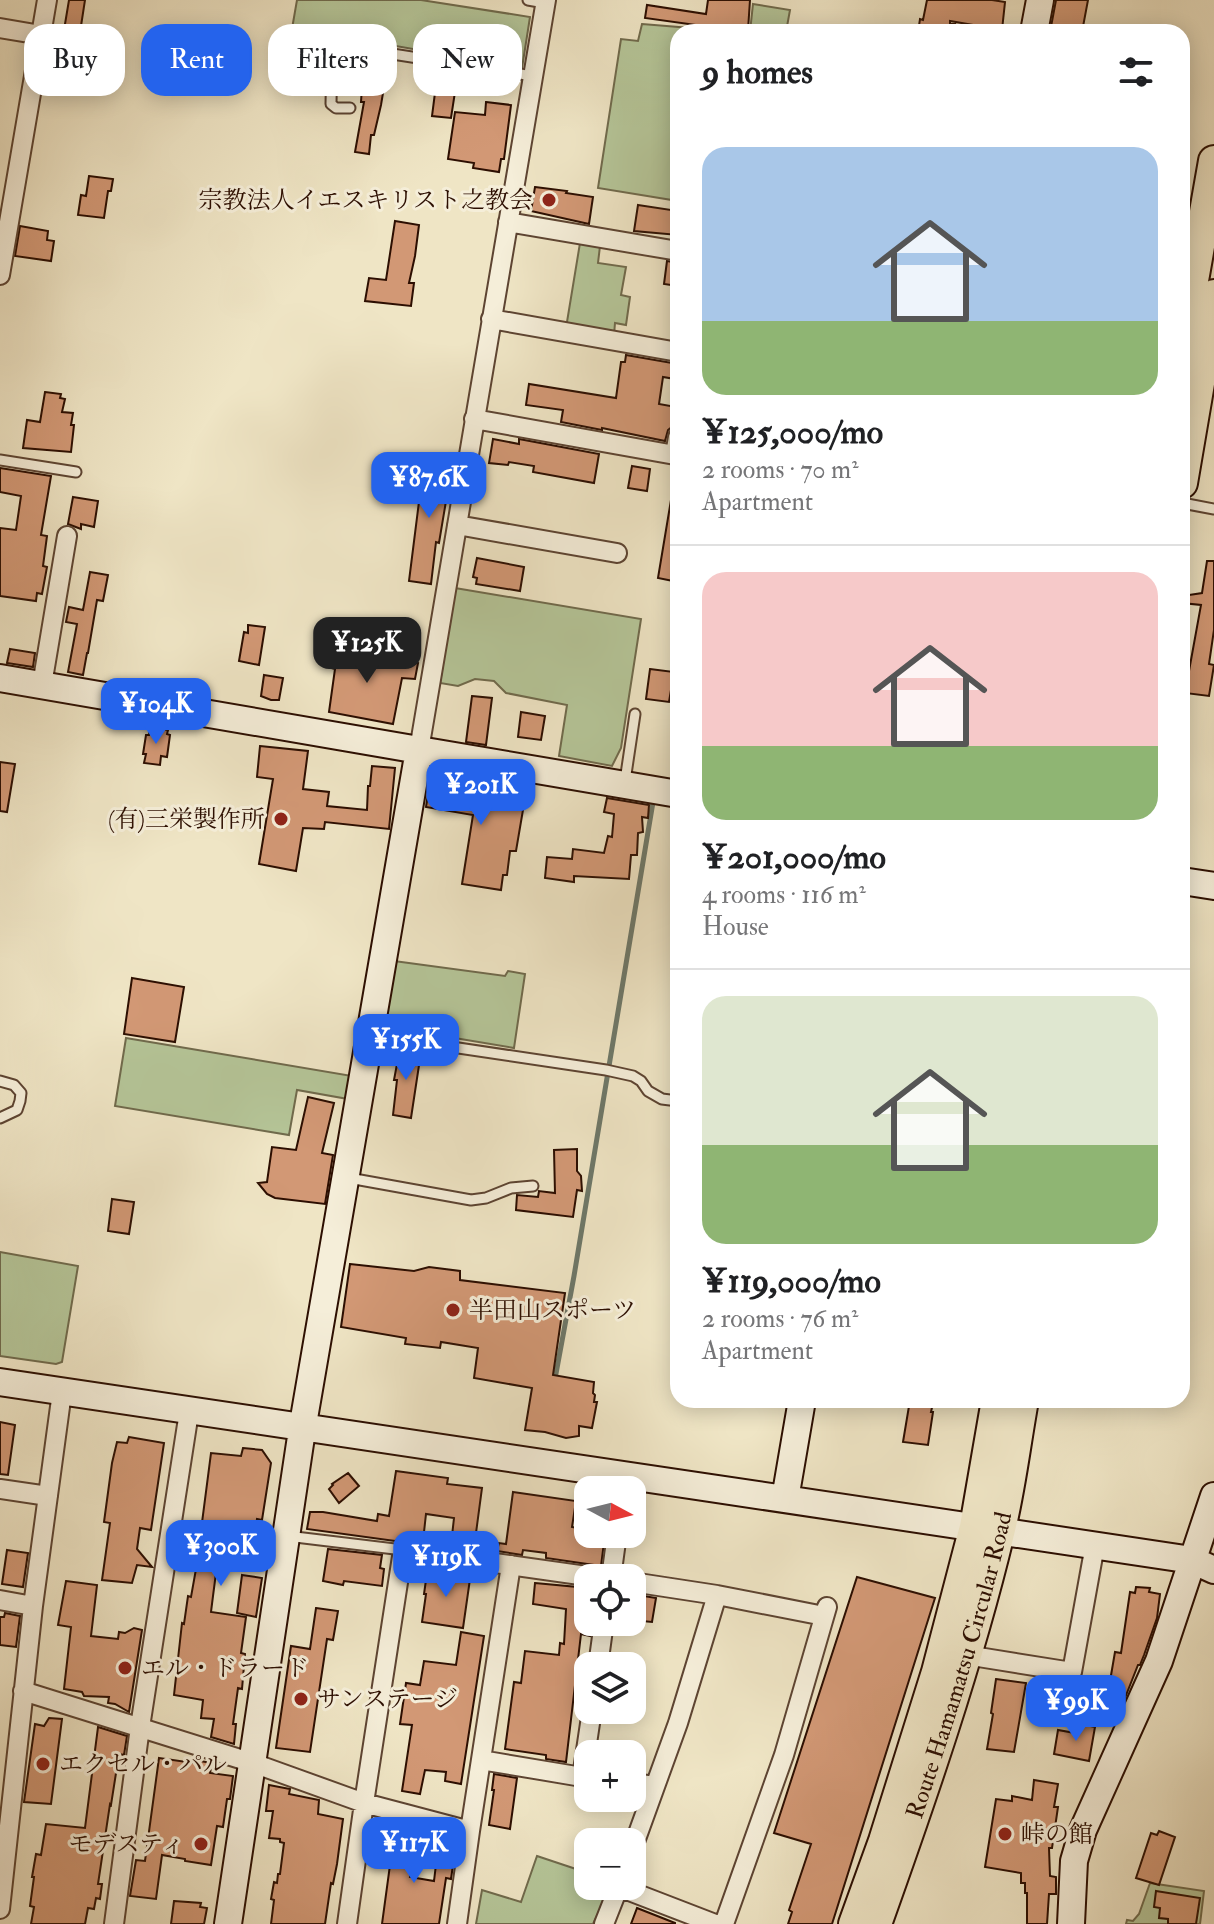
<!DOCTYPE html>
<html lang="en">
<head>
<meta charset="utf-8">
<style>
  :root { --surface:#fff; --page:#f2f2f2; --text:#202124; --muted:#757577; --line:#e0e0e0; --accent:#2563eb }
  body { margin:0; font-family:"IM FELL Double Pica","Noto Serif JP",serif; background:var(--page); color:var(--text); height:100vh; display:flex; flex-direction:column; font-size:30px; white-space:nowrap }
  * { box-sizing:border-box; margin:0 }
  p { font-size:26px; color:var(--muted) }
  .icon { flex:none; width:44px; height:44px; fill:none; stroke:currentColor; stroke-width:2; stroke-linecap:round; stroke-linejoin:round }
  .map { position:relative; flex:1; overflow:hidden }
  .details { position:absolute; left:670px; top:24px; width:520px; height:1384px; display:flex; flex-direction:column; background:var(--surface); border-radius:24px; box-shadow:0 4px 20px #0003 }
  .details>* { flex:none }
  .guide { position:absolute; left:24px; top:24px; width:526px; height:72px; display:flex; gap:16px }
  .needle { width:52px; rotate:97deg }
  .tools { position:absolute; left:574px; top:1476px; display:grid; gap:16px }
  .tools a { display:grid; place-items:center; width:72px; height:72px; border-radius:16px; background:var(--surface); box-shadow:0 4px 20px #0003; font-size:40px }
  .price { position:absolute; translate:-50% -68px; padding:0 18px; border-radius:16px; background:var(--accent); color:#fff; font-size:26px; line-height:52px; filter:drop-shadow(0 2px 4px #0008) }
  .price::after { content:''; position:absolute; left:50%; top:48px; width:24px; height:18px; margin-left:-12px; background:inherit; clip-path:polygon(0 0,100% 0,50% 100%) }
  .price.on { background:#222; color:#fff }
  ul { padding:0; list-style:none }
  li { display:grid; align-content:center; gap:16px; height:424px; padding:0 32px }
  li+li { border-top:2px solid var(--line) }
  li span { display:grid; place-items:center; height:248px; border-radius:24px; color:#555 }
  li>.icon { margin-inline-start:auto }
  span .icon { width:144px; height:144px; fill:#fffc; stroke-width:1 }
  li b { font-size:34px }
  h2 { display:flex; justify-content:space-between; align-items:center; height:96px; padding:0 32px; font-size:34px }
  .pill { padding:0 28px; border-radius:24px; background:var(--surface); box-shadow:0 4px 20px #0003; font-size:28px; line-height:72px }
  .pill.on { background:var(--accent); color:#fff }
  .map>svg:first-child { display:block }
  .green { fill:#b5c598; stroke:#706a4c; stroke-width:2 }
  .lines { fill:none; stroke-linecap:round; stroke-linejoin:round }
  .stream { stroke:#6e7869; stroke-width:5 }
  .building { fill:#d29875; stroke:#2c0e01; stroke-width:2 }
  .lane-casing { stroke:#5d4432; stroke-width:13 }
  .street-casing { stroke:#5d4432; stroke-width:22 }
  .secondary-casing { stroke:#2c0e01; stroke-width:30 }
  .primary-casing { stroke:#2c0e01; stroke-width:34 }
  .lane { stroke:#f5eed9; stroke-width:9 }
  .street { stroke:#f5eed9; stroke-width:18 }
  .secondary { stroke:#f5eed9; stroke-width:26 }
  .primary { stroke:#efe5c5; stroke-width:30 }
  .poi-dot { fill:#8f2418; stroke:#f5eed9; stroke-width:3 }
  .labels { text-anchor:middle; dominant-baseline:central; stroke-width:6; stroke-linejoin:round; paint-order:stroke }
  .poi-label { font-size:24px; fill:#2c0e01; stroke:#f5eed9; text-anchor:start }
  .street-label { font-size:24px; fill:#2c0e01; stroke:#f5eed9 }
</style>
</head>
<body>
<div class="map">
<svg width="1214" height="1924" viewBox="0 0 1214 1924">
  <rect width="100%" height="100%" fill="#efe5c5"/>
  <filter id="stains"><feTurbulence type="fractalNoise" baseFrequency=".0025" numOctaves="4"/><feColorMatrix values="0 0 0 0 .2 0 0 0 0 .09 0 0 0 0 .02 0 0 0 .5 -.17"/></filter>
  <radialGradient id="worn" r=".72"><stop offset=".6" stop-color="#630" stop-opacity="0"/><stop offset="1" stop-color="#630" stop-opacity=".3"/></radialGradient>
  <path class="green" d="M297 0H421L530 17 522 68 356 39 345 41 330 55 289 46Z
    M753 4 790 10 786 32H750Z
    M642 24 740 32H678V201L598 188 621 39 638 41Z
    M580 243 600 246 598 263 626 267 621 295 630 297 626 325 615 323 614 335 566 328Z
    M455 588 641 619 621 748 612 766 559 756 567 705 506 693 494 681 475 679 458 686 440 683Z
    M394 961 505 976 508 971 525 974 514 1048 389 1027 384 1021Z
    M126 1038 352 1076 348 1099 297 1090 289 1135 115 1106Z
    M0 1252 78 1266 62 1362 56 1364 0 1356Z
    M537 1856 588 1873V1886H611L593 1924H476L482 1890 521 1902Z
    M1150 1883 1204 1891 1200 1924H1126L1127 1920 1133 1921 1139 1914Z"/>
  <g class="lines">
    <path class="stream" d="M555 1379 574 1276 653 802"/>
  </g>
  <path class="building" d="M69 0H85L79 39 63 36Z
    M708 0H750L748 30H732L645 18 647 5 706 14Z
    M927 0H992L1005 2 1002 30 950 21V24H955L954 32H918L920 19 923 20Z
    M1056 0H1088L1082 32H1050Z
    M363 72 386 75 381 105 374 135H371L369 154 355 152 364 102H361Z
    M436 85 451 88 450 92H455L451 118 432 116Z
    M486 102 511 105 504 159H501L499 172 473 168 474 163 448 159 455 112 485 115Z
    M89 176 113 179 111 191H108L104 218 78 215 81 195 86 196Z
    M535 187 567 191 566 193 593 197 589 224 531 211Z
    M638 205 678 211V235L634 231Z
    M395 221 419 225 415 256 409 283H414L411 306 365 301 369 278 386 280Z
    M20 226 48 231 47 240 54 241 51 261 15 256Z
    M667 261 678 263V286L664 284Z
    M626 355 678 364 675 379 663 377 659 404 676 407 673 426 668 430 665 441 602 428V430L561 422 563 410 526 405 529 384 616 398 621 362H625Z
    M45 392 61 394 60 398 65 399 62 412 73 413 71 425H74L71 452 23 448 27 420 40 422Z
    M493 439 519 444V439L599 454 594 483 533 472 534 466 509 462 508 465 489 463Z
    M431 458 449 459 444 500 446 501 439 543 436 542 431 584 409 581 424 462H431Z
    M632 466 650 469 647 491 628 488Z
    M0 468 51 476 41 535 47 536 43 566 47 567 42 594 37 593 36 601 0 596V528L16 530 21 496 0 492Z
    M73 497 98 501 94 527 81 524V529L68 524Z
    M671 500 678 501V582L658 578Z
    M477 558 524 567 520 591 476 584 477 578 473 577Z
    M1207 561H1214V630L1209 664 1214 665 1209 696 1185 693 1201 605 1182 603V596L1202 593Z
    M90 572 108 575 103 601 97 600 88 653H87L83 675 68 672 77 624 66 622 69 607 83 610Z
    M248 625 265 627 259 665 239 661 244 632 248 633Z
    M10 649 35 653 33 667 7 663Z
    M326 649 418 663 415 679 402 678 393 724 329 712 335 669 324 666Z
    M650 669 674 672 669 702 646 699Z
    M264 675 283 678 279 700H271L261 696Z
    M472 696 492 698 486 745 466 742Z
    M521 712 545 716 541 740 518 737Z
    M150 727 168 730 167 734 170 735 167 757 161 756 160 765 144 763 146 754H143L146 735H149Z
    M260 746 308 751 303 789 329 792 327 806 367 810 368 786H370L372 766 395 768 389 829 325 822 324 829 303 828 296 871 259 864 273 779 257 777Z
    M0 762 15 764 7 812 0 811Z
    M432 769 438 770 437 777 495 787V790L508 791 506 801 524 804 516 851H510L507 875H503L501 890 462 884 473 815 426 807Z
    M607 798 649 805 648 818 642 817 643 832 638 833 637 855H631L629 879 574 876V882L545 878 547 857 572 859 573 849 604 853 608 836 612 837 614 814 604 812Z
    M132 978 184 987 175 1042 124 1034Z
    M400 1048 421 1052 411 1118 393 1115 397 1080H394Z
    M308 1097 334 1103 322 1153 333 1155 325 1204 275 1198 267 1194 258 1183 267 1182 272 1147 296 1150Z
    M577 1149V1171L581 1176 582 1191 577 1190 573 1217 516 1210 517 1195 538 1197 539 1191 555 1193 554 1150Z
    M112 1199 134 1202 129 1234 108 1231Z
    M350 1264 414 1271 429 1267 460 1271V1280L565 1293 553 1375 594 1382 593 1393 595 1395 594 1402H597L592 1428 579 1426V1436L566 1438 545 1432 525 1430 532 1388 474 1378 478 1348 441 1342 440 1348 405 1344 406 1338 341 1327Z
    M910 1400 933 1403 931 1412H933L928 1445 903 1442Z
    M0 1422 15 1425 8 1475 0 1474Z
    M129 1437 164 1443 151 1530 140 1528 137 1549 152 1567 137 1565 132 1583 102 1580 110 1523 104 1522 112 1463 117 1442 127 1443Z
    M243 1448 262 1450 271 1463 262 1520 257 1519 250 1568 217 1565 213 1596 211 1612 246 1617 241 1653 245 1654 242 1689 238 1688 233 1724H236L234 1744 211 1737 214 1719 201 1718 203 1700 174 1695 182 1623 184 1624 188 1596 191 1597 196 1569 211 1453 241 1456Z
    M396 1471 448 1478 447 1484 482 1488 474 1548 451 1545 454 1518 426 1514 423 1541 404 1538 395 1541 307 1529 310 1512H323L377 1521 378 1514 389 1516Z
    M348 1473 359 1486 339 1503 329 1489 333 1485 332 1484Z
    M513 1492 576 1501 572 1527 588 1530V1534H605L601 1566 546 1558V1553L523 1550 522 1555 497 1551 499 1543 506 1544Z
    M328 1549 382 1555 380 1568 384 1569 382 1586 344 1581 343 1585 323 1581Z
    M7 1550 28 1553 23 1587 2 1584Z
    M456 1570 471 1572 463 1628 422 1622 426 1594H424L427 1573 455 1577Z
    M242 1575 262 1578 256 1617 237 1613Z
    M857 1577 935 1598 832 1924H788L792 1912 789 1910 811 1844 774 1833Z
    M66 1581 97 1585 91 1636 118 1639 119 1632 125 1633 134 1628 142 1630 129 1712 115 1704 108 1703 109 1697 84 1696 82 1692 64 1689 71 1627 58 1625Z
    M535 1583 588 1588V1622H592L590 1636 581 1634 566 1762 546 1759V1755L505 1749 514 1682 521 1683 525 1651 559 1655 560 1643 564 1644 566 1609 533 1604Z
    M1136 1587 1150 1588 1149 1592 1160 1594 1157 1618 1144 1655 1140 1665H1138L1121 1708 1100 1698 1102 1686 1109 1687 1115 1652 1121 1653 1130 1592 1135 1593Z
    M632 1594 656 1598 652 1622 632 1620Z
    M316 1608 338 1611 333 1640 327 1639 310 1752 276 1748 291 1646 310 1649Z
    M5 1613 20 1616 16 1647 0 1645V1617H4Z
    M461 1632 484 1636 461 1784 445 1781 446 1772 425 1770 420 1794 402 1791 412 1725 400 1724 406 1683 420 1685 424 1661 456 1665Z
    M996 1679 1026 1683 1014 1752 987 1749 993 1714 991 1713Z
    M49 1718 62 1719 51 1804 24 1802 35 1724 44 1726Z
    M1077 1723 1095 1727 1089 1761 1054 1754 1058 1730 1075 1733Z
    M98 1727 127 1736 124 1755 119 1754 111 1805 110 1804 98 1884H102L100 1899 96 1898 94 1909 88 1908 85 1924H31L34 1907 30 1906 34 1877H32L36 1854 41 1855 46 1824 85 1828Z
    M159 1758 193 1763 194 1760 212 1763 210 1773 233 1776 230 1799H227L223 1827 217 1826 211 1865 185 1861V1859L162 1855 156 1899 130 1896 136 1860 145 1861Z
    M494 1774 517 1778 510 1829 489 1825 494 1790H492Z
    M1034 1780 1058 1784 1054 1807H1058L1052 1848H1049L1050 1876 1056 1877V1894H1049L1047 1924H1027V1893H1025V1883H1021V1873L985 1867 996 1799 1012 1801V1796L1032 1800Z
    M269 1785 290 1789 289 1794 319 1800 318 1814 343 1819 337 1864 333 1884 331 1883 325 1924H271L274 1900 271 1899 274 1882 277 1883 278 1874H280L284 1843 280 1842V1839L269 1838 273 1811H266Z
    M395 1828 416 1830 410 1877 434 1881 438 1848 455 1851 451 1879 446 1878 439 1924H382Z
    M1159 1831 1175 1837 1159 1885 1136 1878 1151 1833 1157 1835Z
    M1156 1891 1200 1898 1196 1924H1168V1919L1159 1918 1160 1908 1154 1907Z
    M174 1901 201 1903 200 1907 207 1908 204 1924H171Z
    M637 1908 675 1923V1924H631Z"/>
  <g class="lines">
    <defs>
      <path id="lane" d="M528 0 545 3
        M350 108H336L331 104C331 83 332 54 354 48L533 76
        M0 460 76 472
        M1182 503 1214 509
        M625 781 635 714
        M374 1033 445 1046 606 1070 633 1076 641 1081 648 1091 662 1099 678 1101
        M0 1081 14 1085 21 1093 20 1101 17 1110 0 1118
        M349 1178 471 1200 486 1198 511 1188 533 1186
        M287 1536 403 1550"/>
      <path id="street" d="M0 28 41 35
        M508 222 678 251
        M0 275 47 0
        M491 319 678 352
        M474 419 675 455 678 437
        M457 525 617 553
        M42 685 67 536
        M419 750 546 0
        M0 1489 48 1496
        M511 1565 470 1831 364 1803 403 1550 601 1578
        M611 1578 617 1534
        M632 1582 717 1595 824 1616
        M0 1600 33 1606
        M966 1655 1072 1672 1095 1545
        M598 1666 604 1622
        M23 1691 253 1763 364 1803 347 1924
        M481 1760 588 1778
        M582 1777 592 1710
        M632 1783 655 1786
        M632 1850 678 1723 717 1595
        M619 1887 715 1924
        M0 1909 33 1606 62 1392
        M114 1924 140 1727 189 1412
        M457 1924 470 1831
        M604 1924 619 1886
        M724 1924 784 1755 827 1607"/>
      <path id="secondary" d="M1034 32 1040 0
        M0 678 419 750 302 1430 228 1924
        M419 750 678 794
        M1182 881 1214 886
        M0 1382C397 1445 795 1498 1192 1560L1214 1570
        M785 1499 802 1400
        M1071 1924 1074 1861 1083 1830 1159 1661 1214 1496"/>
      <g id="primary">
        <path d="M1182 343 1214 161"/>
        <path d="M1182 483 1214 295"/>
        <path d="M854 1924 884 1841 937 1672 975 1527 997 1400"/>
        <path id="s1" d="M876 1924C922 1795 967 1665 999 1533 1010 1489 1015 1444 1023 1400"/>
      </g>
    </defs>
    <use href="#lane" class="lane-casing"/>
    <use href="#street" class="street-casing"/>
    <use href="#secondary" class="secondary-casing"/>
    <use href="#primary" class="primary-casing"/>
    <use href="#lane" class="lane"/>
    <use href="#street" class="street"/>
    <use href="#secondary" class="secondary"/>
    <use href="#primary" class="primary"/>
  </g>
  <g class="poi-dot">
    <circle cx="549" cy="200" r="8"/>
    <circle cx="281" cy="819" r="8"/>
    <circle cx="453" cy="1310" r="8"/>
    <circle cx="125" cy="1668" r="8"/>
    <circle cx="301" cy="1699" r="8"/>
    <circle cx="43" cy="1764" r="8"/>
    <circle cx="1005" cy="1834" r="8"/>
    <circle cx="201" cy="1844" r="8"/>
  </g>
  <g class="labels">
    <g class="poi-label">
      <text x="533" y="200" text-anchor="end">宗教法人イエスキリスト之教会</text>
      <text x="265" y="819" text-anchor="end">(有)三栄製作所</text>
      <text x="469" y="1310">半田山スポーツ</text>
      <text x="141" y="1668">エル・ドラード</text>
      <text x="317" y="1699">サンステージ</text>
      <text x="59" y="1764">エクセル・パル</text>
      <text x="1021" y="1834">峠の館</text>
      <text x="185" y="1844" text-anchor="end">モデスティ</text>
    </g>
    <g class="street-label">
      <text stroke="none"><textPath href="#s1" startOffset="272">Route Hamamatsu Circular Road</textPath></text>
    </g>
  </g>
  <rect width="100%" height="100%" filter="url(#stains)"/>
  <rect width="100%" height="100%" fill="url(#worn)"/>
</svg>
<div class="tools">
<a><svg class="needle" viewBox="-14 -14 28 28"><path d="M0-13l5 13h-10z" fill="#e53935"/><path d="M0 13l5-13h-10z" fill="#757577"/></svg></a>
<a><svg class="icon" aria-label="locate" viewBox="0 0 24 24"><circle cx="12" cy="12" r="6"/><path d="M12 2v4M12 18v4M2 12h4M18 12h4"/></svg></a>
<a><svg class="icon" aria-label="layers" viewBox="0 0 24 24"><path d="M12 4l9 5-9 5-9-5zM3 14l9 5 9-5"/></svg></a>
<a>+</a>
<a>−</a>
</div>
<b class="price" style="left:429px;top:520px">¥87.6K</b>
<b class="price on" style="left:367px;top:685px">¥125K</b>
<b class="price" style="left:156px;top:746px">¥104K</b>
<b class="price" style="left:481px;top:827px">¥201K</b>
<b class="price" style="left:406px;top:1082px">¥155K</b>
<b class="price" style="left:221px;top:1588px">¥300K</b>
<b class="price" style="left:446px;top:1599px">¥119K</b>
<b class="price" style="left:1076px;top:1743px">¥99K</b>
<b class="price" style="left:414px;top:1885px">¥117K</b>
<div class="guide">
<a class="pill">Buy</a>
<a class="pill on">Rent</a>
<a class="pill">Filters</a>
<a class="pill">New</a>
</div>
<section class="details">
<h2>9 homes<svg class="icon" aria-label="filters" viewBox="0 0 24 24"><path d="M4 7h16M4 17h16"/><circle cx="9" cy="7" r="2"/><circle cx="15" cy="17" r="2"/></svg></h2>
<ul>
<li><span style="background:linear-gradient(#a9c7e8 70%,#8fb573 0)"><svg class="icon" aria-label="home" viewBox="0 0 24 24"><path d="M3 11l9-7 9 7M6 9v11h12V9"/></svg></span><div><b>¥125,000/mo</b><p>2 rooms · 70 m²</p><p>Apartment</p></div></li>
<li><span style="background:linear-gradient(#f6c9c9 70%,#8fb573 0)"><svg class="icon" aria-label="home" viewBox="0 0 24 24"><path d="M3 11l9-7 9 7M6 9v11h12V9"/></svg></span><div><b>¥201,000/mo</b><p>4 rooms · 116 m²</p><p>House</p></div></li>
<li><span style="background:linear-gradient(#dfe7d0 60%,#8fb573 0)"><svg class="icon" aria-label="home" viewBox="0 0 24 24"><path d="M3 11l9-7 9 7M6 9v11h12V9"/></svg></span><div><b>¥119,000/mo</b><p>2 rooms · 76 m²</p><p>Apartment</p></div></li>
</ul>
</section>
</div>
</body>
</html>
